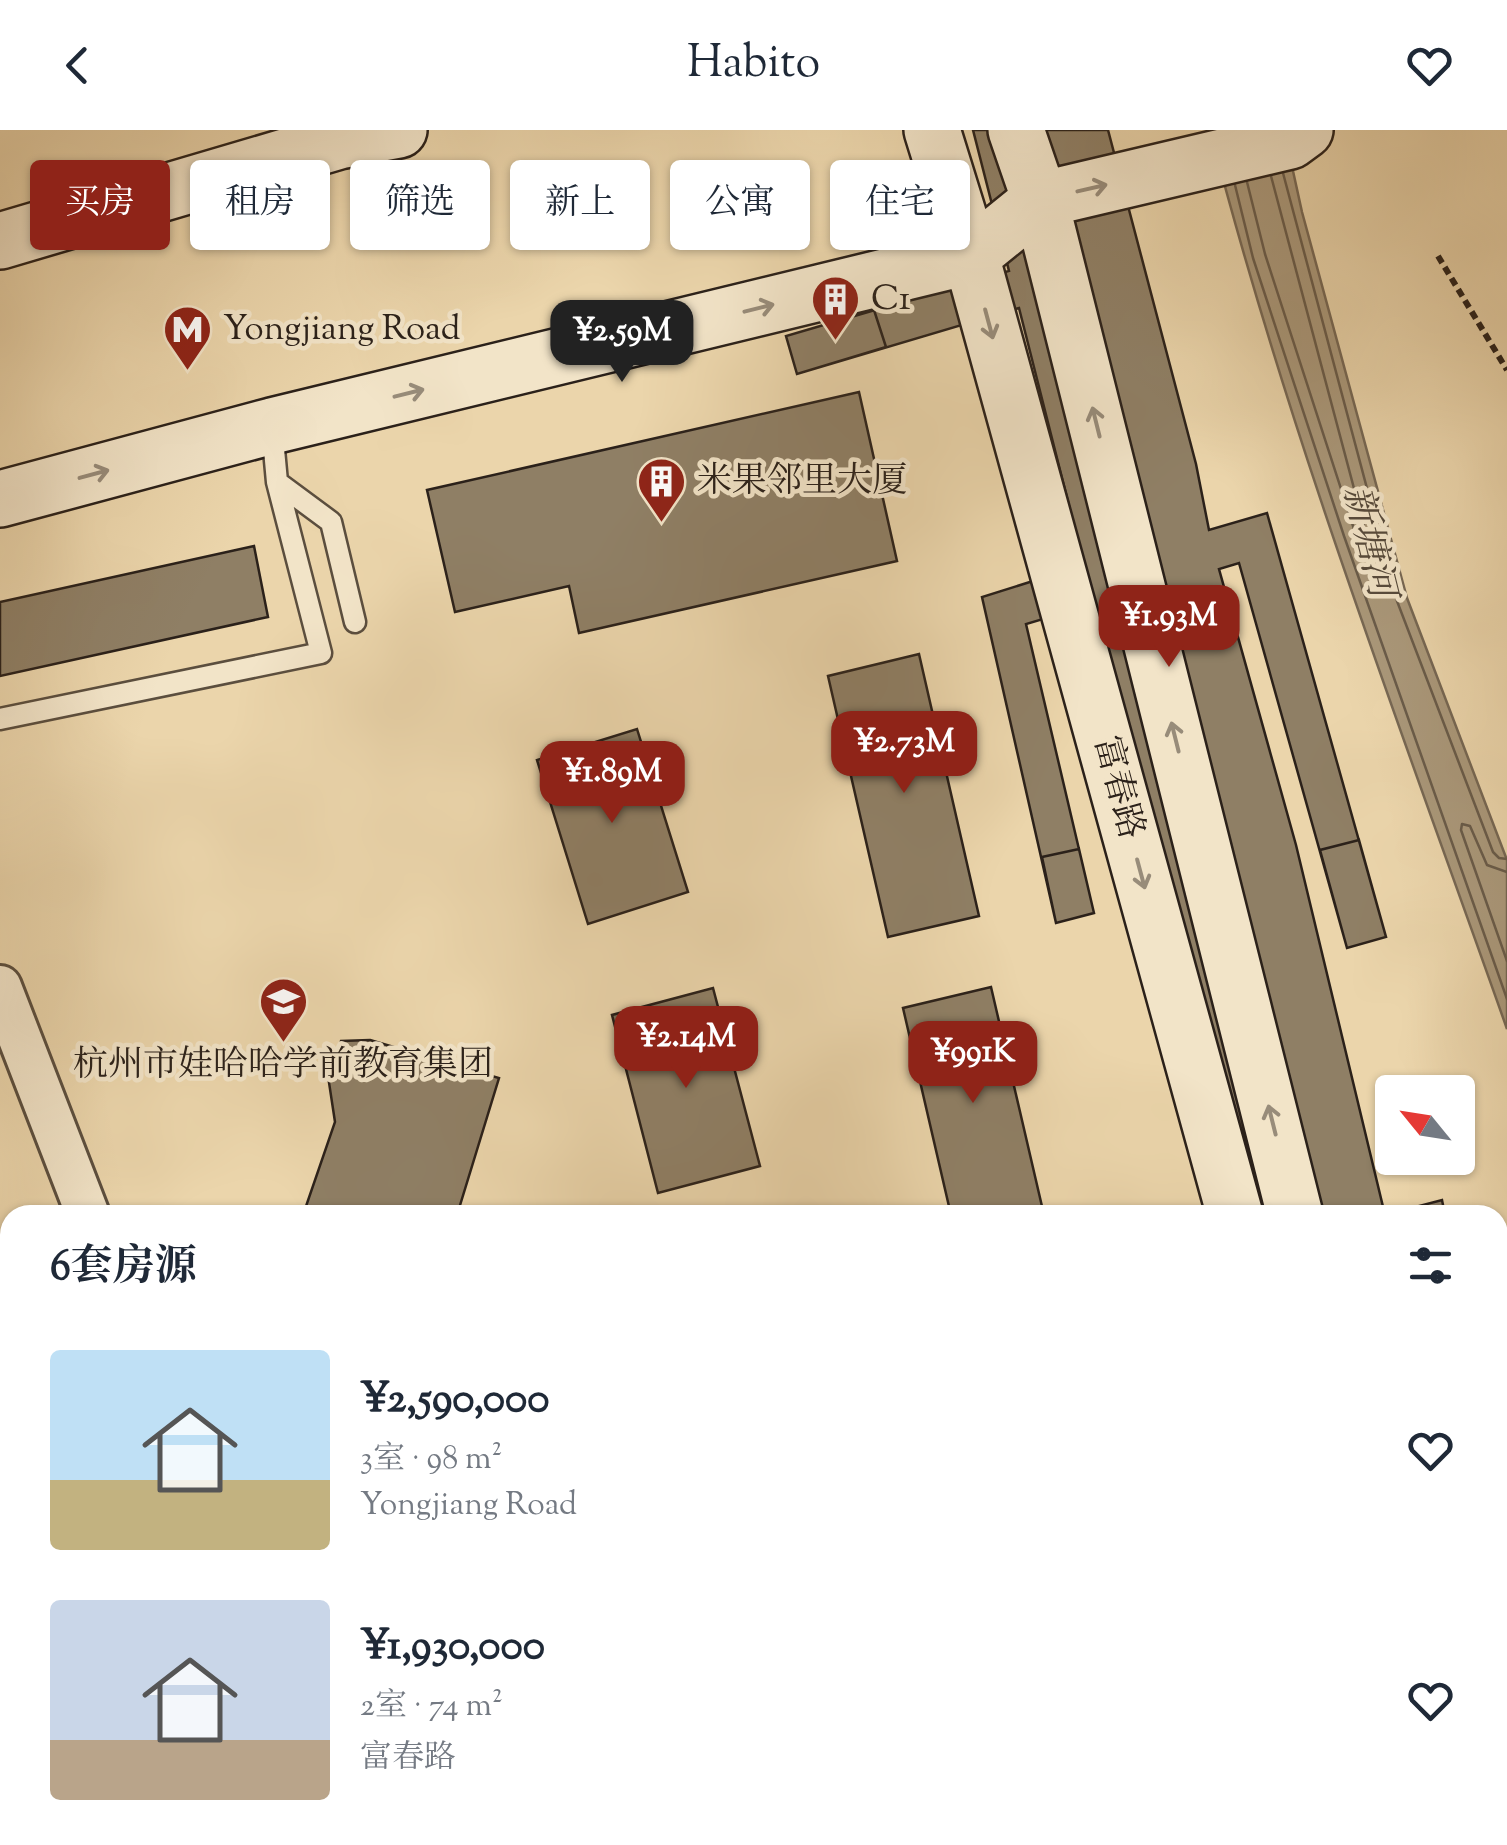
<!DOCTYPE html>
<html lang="zh">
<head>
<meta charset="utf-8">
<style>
  :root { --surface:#fff; --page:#f6f6f7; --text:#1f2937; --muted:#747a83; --accent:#8f2418 }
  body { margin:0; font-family:"Sorts Mill Goudy","Noto Serif SC",serif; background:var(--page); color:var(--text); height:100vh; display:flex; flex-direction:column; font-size:38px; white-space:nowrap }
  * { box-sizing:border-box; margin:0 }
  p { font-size:32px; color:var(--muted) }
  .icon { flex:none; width:55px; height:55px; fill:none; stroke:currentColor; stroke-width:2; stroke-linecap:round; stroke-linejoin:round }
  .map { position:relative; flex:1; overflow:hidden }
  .details { position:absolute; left:0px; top:1075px; width:1508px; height:640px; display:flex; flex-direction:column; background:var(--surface); border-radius:30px 30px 0 0; box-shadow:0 2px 8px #0004 }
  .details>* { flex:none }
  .top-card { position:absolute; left:30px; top:30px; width:1000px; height:90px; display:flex; gap:20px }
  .needle { width:65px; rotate:300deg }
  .tools { position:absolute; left:1375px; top:945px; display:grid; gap:20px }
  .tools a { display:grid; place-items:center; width:100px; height:100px; border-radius:10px; background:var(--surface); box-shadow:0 2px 8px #0004; font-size:50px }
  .price { position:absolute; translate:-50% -85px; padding:0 22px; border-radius:20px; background:var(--accent); color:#fff; font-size:32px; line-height:65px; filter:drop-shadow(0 2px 5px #0008) }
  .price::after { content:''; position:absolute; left:50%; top:60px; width:30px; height:22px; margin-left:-15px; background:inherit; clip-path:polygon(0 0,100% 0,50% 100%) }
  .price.on { background:#222; color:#fff }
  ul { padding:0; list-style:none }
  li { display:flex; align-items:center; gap:30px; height:250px; padding:0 50px }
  li span { display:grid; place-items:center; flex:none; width:280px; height:200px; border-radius:10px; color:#555 }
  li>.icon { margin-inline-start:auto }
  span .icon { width:120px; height:120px; fill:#fffc; stroke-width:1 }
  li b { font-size:42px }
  h2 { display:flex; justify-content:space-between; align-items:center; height:120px; padding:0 50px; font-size:42px }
  .pill { padding:0 35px; border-radius:10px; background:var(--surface); box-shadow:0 2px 8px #0004; font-size:35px; line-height:90px }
  .pill.on { background:var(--accent); color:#fff }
  header { display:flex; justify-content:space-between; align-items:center; height:130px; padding:0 50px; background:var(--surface); font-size:45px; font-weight:600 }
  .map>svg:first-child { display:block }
  .water { fill:#aa987a; stroke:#776854; stroke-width:2.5 }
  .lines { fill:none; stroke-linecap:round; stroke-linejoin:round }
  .shore { stroke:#6a5c4a; stroke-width:2.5 }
  .building { fill:#8f7f65; stroke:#2b211a; stroke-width:2.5 }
  .lane-casing { stroke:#5b4e3e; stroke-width:25 }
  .street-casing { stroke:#5b4e3e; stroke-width:48 }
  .secondary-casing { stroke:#2b211a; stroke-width:60 }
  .path { stroke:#2b211a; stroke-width:6; stroke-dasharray:8 5; stroke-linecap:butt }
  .lane { stroke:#f2e4c8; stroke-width:20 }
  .street { stroke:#f2e4c8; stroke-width:42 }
  .secondary { stroke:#f2e4c8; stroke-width:55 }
  .oneway { stroke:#988c7a }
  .labels { text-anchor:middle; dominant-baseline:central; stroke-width:9; stroke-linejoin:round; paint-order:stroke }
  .poi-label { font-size:35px; fill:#2b211a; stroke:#f2e4c8; text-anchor:start }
  .street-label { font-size:35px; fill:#2b211a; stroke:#f2e4c8 }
  .water-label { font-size:38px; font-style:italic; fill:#574b3c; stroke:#f2e4c8 }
</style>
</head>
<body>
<header><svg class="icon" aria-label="back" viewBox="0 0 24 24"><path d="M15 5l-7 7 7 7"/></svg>Habito<svg class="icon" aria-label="heart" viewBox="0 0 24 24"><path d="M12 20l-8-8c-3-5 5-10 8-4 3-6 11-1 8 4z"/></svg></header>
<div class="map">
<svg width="1507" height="1715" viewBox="0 0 1507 1715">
  <rect width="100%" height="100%" fill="#ebd5ab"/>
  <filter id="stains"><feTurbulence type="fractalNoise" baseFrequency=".002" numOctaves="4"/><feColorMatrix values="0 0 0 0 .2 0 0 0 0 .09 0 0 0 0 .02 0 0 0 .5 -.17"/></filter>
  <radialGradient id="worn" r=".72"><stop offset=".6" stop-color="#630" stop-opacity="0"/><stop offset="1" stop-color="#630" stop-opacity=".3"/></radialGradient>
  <path class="water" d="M1210 0H1284L1302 82 1407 468 1507 730V899C1402 602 1289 306 1210 0Z"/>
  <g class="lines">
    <path class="shore" d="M1283 43 1397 471 1493 722 1499 728 1507 729
      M1247 52 1265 124 1354 399 1361 402 1364 396 1271 46
      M1235 55 1253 128 1344 406 1507 869
      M1507 742 1487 735 1470 696 1462 694 1461 700 1507 831"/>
  </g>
  <path class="building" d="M973 0H1108L1196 334 1209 400 1267 383 1386 807 1347 818 1239 433 1219 439 1296 715 1385 1085 1442 1070 1445 1085H1247L1093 474 1026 494 1094 783 1056 793 982 467 1084 435 1019 178 797 244 786 206 1009 141Z
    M874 180 886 217 797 244 786 206Z
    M859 262 897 431 579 503 569 456 455 482 427 360Z
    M254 416 268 487 0 546V472Z
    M919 524 979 786 888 807 828 546Z
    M637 599 688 762 588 794 537 630Z
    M1359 710 1386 807 1347 818 1320 720Z
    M1079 719 1094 783 1056 793 1042 727Z
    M991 857 1044 1085H951L903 878Z
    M713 858 760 1036 658 1063 612 885Z
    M370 910 499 948 457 1085H303L335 992 328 946 341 911Z
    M0 1537 10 1563V1696L0 1700Z
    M165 1705H308L312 1715H169Z
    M500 1705H610L606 1715H496Z
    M1104 1705H1207L1166 1715H1106Z
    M1257 1705H1295L1297 1715H1259Z
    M1257 1705H1295L1297 1715H1259Z"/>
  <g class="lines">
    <defs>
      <path id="lane" d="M277 352 331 392 355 492
        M0 589 321 523 277 352 272 298"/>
      <path id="street" d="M0 857 88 1085
        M1498 1163 1507 1161
        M0 1382 10 1380"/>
      <path id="secondary" d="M932 0 971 126 1235 1085
        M1016 0 1040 70 1295 1085
        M0 111 339 11 399 0
        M0 369 272 296 971 126 1040 70 1290 11 1305 0
        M1414 1705 1415 1715"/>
    </defs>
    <use href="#lane" class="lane-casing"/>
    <use href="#street" class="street-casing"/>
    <use href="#secondary" class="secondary-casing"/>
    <path class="path" d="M1438 126 1507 240"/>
    <use href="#lane" class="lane"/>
    <use href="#street" class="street"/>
    <use href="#secondary" class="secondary"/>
  </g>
  <defs><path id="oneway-shaft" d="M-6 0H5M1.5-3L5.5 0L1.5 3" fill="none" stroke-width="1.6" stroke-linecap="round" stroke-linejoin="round" transform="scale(2.5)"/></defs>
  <g class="oneway">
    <use href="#oneway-shaft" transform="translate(1092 58) rotate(-13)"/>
    <use href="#oneway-shaft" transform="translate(759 178) rotate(-14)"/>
    <use href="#oneway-shaft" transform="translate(989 194) rotate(75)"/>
    <use href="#oneway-shaft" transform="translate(409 263) rotate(-14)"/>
    <use href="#oneway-shaft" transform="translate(1096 292) rotate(-104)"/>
    <use href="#oneway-shaft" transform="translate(94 344) rotate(-15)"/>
    <use href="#oneway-shaft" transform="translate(1175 607) rotate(-104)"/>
    <use href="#oneway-shaft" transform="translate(1141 744) rotate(75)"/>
    <use href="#oneway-shaft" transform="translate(1272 990) rotate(-104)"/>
  </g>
  <defs>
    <symbol id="building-pin" viewBox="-11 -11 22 30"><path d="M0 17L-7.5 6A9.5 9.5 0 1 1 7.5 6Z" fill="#8f2418" stroke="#f2e4c8"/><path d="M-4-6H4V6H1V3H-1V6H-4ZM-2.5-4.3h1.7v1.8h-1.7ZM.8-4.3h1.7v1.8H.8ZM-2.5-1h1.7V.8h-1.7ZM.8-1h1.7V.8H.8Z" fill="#fff"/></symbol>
    <symbol id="metro-pin" viewBox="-11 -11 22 30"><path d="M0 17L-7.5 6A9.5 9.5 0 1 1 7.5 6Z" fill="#8f2418" stroke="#f2e4c8"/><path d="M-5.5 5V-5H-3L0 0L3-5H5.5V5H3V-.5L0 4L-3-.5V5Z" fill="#fff"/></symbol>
    <symbol id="school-pin" viewBox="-11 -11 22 30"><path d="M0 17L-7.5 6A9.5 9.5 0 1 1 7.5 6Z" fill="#8f2418" stroke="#f2e4c8"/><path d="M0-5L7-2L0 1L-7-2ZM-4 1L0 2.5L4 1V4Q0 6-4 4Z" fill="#fff"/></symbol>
  </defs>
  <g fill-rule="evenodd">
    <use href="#building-pin" x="808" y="142" width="55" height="75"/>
    <use href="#metro-pin" x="160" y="172" width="55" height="75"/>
    <use href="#building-pin" x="634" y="324" width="55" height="75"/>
    <use href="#school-pin" x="256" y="844" width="55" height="75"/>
  </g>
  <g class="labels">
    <g class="poi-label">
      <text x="871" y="170">C1</text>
      <text x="223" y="200">Yongjiang Road</text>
      <text x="697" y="352">米果邻里大厦</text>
      <text x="283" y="936" text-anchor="middle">杭州市娃哈哈学前教育集团</text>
    </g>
    <g class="street-label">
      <text transform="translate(1117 658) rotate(75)">富春路</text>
    </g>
    <g class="water-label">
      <text transform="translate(1367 412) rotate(76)">新塘河</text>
    </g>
  </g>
  <rect width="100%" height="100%" filter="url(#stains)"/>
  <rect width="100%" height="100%" fill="url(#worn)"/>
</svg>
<div class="tools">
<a><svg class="needle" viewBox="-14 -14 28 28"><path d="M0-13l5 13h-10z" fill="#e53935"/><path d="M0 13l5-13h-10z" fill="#747a83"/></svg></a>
</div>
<b class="price on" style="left:622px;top:255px">¥2.59M</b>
<b class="price" style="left:1169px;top:540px">¥1.93M</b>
<b class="price" style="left:904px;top:666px">¥2.73M</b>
<b class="price" style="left:612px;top:696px">¥1.89M</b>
<b class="price" style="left:686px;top:961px">¥2.14M</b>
<b class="price" style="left:973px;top:976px">¥991K</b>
<div class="top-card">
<a class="pill on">买房</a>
<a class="pill">租房</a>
<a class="pill">筛选</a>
<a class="pill">新上</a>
<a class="pill">公寓</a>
<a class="pill">住宅</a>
</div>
<section class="details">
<h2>6套房源<svg class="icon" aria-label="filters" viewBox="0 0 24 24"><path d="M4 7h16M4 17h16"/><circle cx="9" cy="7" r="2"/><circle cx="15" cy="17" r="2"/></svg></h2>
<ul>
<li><span style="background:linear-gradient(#bfe0f5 65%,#c2b280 0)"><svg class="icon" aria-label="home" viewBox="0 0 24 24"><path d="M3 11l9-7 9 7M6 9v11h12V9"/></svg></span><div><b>¥2,590,000</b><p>3室 · 98 m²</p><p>Yongjiang Road</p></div><svg class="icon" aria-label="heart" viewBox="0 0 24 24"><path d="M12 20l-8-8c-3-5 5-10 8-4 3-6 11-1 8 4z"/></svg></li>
<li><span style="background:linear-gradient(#c9d6e8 70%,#b9a48a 0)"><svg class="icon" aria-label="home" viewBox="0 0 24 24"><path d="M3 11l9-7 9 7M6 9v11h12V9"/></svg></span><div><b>¥1,930,000</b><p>2室 · 74 m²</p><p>富春路</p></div><svg class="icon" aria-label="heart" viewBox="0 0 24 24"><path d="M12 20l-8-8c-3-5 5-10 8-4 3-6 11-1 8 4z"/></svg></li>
</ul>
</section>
</div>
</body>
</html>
